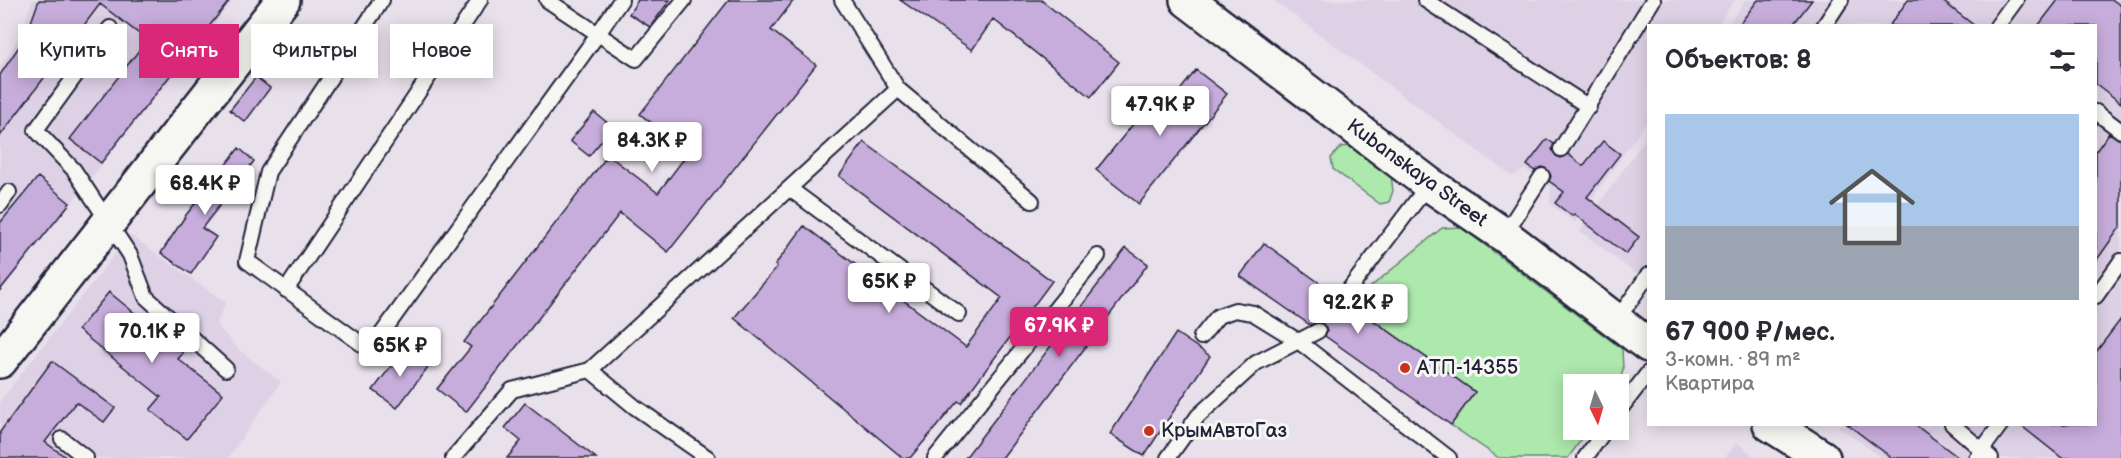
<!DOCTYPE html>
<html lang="ru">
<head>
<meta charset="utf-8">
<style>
  :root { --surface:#fff; --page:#f2f2f3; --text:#2b2b33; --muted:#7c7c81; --line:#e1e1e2; --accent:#db2777 }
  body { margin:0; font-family:"Balsamiq Sans",sans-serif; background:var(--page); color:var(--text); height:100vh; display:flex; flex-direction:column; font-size:22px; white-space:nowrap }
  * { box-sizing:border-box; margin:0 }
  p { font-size:20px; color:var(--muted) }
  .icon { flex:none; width:33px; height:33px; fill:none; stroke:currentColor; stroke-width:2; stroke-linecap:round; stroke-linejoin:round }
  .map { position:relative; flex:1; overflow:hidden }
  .side { position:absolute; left:1647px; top:24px; width:450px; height:402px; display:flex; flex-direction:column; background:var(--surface); border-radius:0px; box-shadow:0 3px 15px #0003 }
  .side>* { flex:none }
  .top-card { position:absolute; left:18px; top:24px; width:570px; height:54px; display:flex; gap:12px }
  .needle { width:39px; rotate:175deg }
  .fabs { position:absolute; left:1563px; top:374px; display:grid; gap:12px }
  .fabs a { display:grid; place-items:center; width:66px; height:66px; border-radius:0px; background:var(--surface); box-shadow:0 3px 15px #0003; font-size:30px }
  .price { position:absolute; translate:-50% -51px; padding:0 14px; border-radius:6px; background:#fff; color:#222; font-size:20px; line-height:39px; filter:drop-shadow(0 2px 3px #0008) }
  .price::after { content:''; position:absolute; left:50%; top:36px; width:18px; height:14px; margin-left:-9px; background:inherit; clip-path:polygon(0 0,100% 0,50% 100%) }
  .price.on { background:var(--accent); color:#fff }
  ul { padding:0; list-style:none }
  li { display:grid; align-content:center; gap:12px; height:318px; padding:0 18px }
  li+li { border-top:2px solid var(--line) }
  li span { display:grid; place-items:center; height:186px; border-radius:0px; color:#555 }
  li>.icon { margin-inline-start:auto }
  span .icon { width:108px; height:108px; fill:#fffc; stroke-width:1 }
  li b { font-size:26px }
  h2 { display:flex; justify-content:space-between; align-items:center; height:72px; padding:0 18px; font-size:26px }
  .chip { padding:0 21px; border-radius:0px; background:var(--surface); box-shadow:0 3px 15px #0003; font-size:21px; line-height:54px }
  .chip.on { background:var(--accent); color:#fff }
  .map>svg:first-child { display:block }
  .built { fill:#ded1e6 }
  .green { fill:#ade8ad; stroke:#688574; stroke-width:1.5 }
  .building { fill:#c7addb; stroke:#22223b; stroke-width:1.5 }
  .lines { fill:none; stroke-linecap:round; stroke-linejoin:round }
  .lane-casing { stroke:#22223b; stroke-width:18 }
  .secondary-casing { stroke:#22223b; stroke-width:38 }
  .lane { stroke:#f6f6f2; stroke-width:14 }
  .secondary { stroke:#f6f6f2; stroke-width:33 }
  .poi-dot { fill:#c8321e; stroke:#f6f6f2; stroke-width:2 }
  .labels { text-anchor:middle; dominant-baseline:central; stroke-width:6; stroke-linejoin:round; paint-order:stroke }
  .street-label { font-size:20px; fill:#22223b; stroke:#f6f6f2 }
  .poi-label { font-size:20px; fill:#22223b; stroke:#f6f6f2; text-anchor:start }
</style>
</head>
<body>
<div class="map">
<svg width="2121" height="458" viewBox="0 0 2121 458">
  <rect width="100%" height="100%" fill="#e8e0eb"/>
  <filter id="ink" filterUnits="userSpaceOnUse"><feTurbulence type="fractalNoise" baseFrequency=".0167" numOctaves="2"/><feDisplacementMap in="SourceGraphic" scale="12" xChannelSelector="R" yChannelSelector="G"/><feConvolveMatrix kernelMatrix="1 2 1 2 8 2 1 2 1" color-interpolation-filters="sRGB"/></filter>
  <g filter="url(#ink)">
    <path class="built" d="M32 0H233L0 292V67L21 34Z
      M1273 0H1735L1717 25 1648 26V120L1575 222 1550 204 1551 187 1525 169 1512 176Z
      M1745 0H2121V458H1882L1837 425 2096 424V26H1727Z
      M1648 135V283L1580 231Z
      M130 235 226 303 216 324 239 350 281 382 228 458H0V401Z
      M1737 442 1756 458H1725Z"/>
    <path class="green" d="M1352 146 1391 175 1393 191 1389 202 1380 204 1333 169 1331 158 1341 147Z
      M1461 227 1622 349 1623 369 1619 387 1618 384H1574V429H1589L1568 458H1499L1451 425 1475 392 1350 304 1442 228Z"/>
    <path class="building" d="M39 0H230L101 163 70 139 147 40 100 4 0 136V75L26 36Z
      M638 0H670L650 27 629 14Z
      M729 0H794L771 30 816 65 668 252 620 213 466 412 437 389 471 347 464 342 608 155 658 193 689 152 640 114Z
      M900 0H1041L1119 62 1091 97 993 19 972 50Z
      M1758 0H1812L1792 26H1738Z
      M1908 0H1941L1975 26H1889Z
      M2058 0H2113L2121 6V103L2096 84V26H2038Z
      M1196 70 1227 94 1139 204 1096 170 1155 97 1167 107Z
      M256 77 270 88 245 122 230 110Z
      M594 112 613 127 589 156 570 141Z
      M2109 133 2121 140V226L2096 261V151Z
      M1547 139 1554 144 1552 149 1556 156 1561 158 1568 154 1583 166 1603 141 1620 154 1587 197 1639 237 1626 254 1574 214 1572 216 1555 203 1564 192 1549 181 1551 176 1547 169 1542 167 1535 171 1527 165Z
      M864 142 1052 281 961 403 958 401 910 458H903L734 318 777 267 775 265 804 226 966 347 1002 298 839 176Z
      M239 148 254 161 202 228 216 237 191 274 161 253 186 215Z
      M38 177 70 203 0 290V223Z
      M1264 243 1335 294 1334 302 1337 306 1345 307 1350 304 1475 392 1451 425 1325 336 1327 331 1323 324 1318 322 1310 325 1240 276Z
      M1126 248 1148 264 1002 458H965Z
      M109 292 183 353 178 359 223 394 187 439 150 410 161 397 78 330Z
      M2121 319V458H2062L2019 424H2096V352Z
      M1176 333 1210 356 1144 456 1110 434Z
      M404 349 428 367 397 408 373 390Z
      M52 361 115 408 104 422 76 402 45 442 67 458H0V432Z
      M525 403 596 458H507L521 441 505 428Z
      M1847 424H1914L1959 458H1892Z"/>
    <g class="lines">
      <defs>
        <path id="lane" d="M382 0 268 172 247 261 370 350 598 34 547 0
          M621 0 598 34 636 59 684 0
          M1425 0 1589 107
          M1824 26 1841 0
          M1997 26 2016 0
          M110 28 36 130 74 170 130 255 146 297 226 369
          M898 89 1032 201
          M2096 112 2121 131
          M1561 149 1653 0
          M790 189 959 314
          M0 205 9 192
          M1504 235 1542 176
          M286 290 480 0
          M2096 296 2121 261
          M1342 299 1429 184
          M1617 320 1648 275
          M1201 337 1218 316 1235 310 1253 313 1298 341 1449 458
          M1618 412 1648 373
          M1952 424 1991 458
          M62 439 86 458
          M453 458 512 390 590 370
          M708 458 635 407 590 370 898 89 842 0
          M935 458 1098 256
          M1168 458 1198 416 1256 363 1318 331
          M1585 458 1606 429
          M1976 458 2001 424"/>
        <path id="secondary" d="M1187 0 1429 184 1504 235 1648 345
          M0 361 283 0
          M1770 424 1823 458"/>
      </defs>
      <use href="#lane" class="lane-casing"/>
      <use href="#secondary" class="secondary-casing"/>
      <use href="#lane" class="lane"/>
      <use href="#secondary" class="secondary"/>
    </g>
  </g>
  <g class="poi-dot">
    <circle cx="1405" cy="368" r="6"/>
    <circle cx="1149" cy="431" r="6"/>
  </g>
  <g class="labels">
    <g class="street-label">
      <text transform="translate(1417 173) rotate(36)">Kubanskaya Street</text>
    </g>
    <g class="poi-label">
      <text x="1417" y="368">АТП-14355</text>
      <text x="1161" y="431">КрымАвтоГаз</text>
    </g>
  </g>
</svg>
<div class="fabs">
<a><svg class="needle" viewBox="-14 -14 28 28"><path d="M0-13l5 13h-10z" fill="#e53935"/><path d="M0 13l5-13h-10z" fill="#7c7c81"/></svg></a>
</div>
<b class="price" style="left:1160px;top:137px">47.9K ₽</b>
<b class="price" style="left:652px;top:173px">84.3K ₽</b>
<b class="price" style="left:205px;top:216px">68.4K ₽</b>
<b class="price" style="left:889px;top:314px">65K ₽</b>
<b class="price" style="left:1358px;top:335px">92.2K ₽</b>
<b class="price on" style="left:1059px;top:358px">67.9K ₽</b>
<b class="price" style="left:152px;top:364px">70.1K ₽</b>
<b class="price" style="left:400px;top:378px">65K ₽</b>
<div class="top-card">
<a class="chip">Купить</a>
<a class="chip on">Снять</a>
<a class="chip">Фильтры</a>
<a class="chip">Новое</a>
</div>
<section class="side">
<h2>Объектов: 8<svg class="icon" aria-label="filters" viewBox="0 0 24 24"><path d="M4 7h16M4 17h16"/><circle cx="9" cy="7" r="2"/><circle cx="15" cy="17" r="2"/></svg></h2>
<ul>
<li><span style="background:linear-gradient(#a9c7e8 60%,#9aa5b1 0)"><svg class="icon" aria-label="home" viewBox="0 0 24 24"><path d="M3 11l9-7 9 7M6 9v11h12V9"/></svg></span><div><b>67 900 ₽/мес.</b><p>3-комн. · 89 m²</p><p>Квартира</p></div></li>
</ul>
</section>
</div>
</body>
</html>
